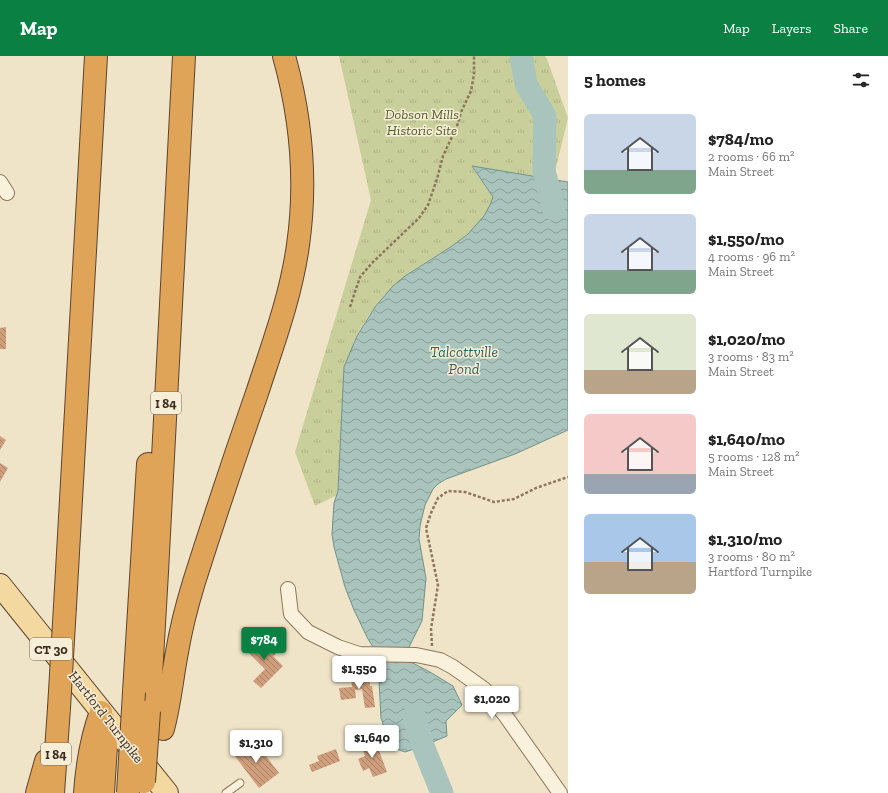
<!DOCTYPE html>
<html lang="en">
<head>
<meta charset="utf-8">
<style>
  :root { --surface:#fff; --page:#f6f6f6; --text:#222; --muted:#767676; --accent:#0b8043 }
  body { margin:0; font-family:"Zilla Slab",serif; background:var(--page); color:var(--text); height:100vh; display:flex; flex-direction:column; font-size:15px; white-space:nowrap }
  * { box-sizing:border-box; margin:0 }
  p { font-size:13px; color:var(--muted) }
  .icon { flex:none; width:22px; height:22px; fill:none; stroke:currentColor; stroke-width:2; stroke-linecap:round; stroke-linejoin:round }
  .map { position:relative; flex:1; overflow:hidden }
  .side { display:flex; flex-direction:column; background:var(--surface); width:320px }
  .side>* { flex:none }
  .price { position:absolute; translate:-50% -34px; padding:0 9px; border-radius:4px; background:#fff; color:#222; font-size:13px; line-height:26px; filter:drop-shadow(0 1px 2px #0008) }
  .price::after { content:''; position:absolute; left:50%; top:24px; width:12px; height:9px; margin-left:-6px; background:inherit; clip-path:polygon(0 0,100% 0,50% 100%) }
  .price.selected { background:var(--accent); color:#fff }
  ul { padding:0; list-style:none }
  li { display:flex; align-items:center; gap:12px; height:100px; padding:0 16px }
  li span { display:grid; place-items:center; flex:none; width:112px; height:80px; border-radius:6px; color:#555 }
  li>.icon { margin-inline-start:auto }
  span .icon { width:48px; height:48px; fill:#fffc; stroke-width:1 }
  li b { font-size:17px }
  h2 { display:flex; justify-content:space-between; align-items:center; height:48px; padding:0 16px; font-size:17px }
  header { display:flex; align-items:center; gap:24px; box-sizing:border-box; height:56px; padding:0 20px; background:var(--accent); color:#fff }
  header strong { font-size:19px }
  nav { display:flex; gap:22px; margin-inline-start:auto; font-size:14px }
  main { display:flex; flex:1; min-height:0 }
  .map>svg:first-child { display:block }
  .grass { fill:url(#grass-tufts) }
  .water { fill:url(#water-waves); stroke:#6f938a }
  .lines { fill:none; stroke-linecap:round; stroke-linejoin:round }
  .river { stroke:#a9c4bc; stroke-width:23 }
  .building { fill:url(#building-back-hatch) }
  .service-casing { stroke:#8d765c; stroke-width:9 }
  .minor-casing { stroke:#8d765c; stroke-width:16 }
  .primary-casing { stroke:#5b4430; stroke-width:24 }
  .motorway-casing { stroke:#5b4430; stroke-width:24 }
  .path { stroke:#8d765c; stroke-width:2.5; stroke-dasharray:3 2; stroke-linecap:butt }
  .service { stroke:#faf1dc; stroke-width:7 }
  .minor { stroke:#faf1dc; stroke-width:14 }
  .primary { stroke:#f3d9a0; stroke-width:22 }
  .motorway { stroke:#e0a458; stroke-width:22 }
  .motorway-bridge-casing { stroke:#5b4430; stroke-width:24; stroke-linecap:butt }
  .motorway-bridge { stroke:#e0a458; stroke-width:22 }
  .labels { text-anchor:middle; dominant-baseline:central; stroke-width:3; stroke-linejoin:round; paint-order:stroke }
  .shield { fill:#f7eed8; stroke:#756857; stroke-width:1 }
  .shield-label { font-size:13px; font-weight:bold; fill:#3d2e20 }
  .park-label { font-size:14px; font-style:italic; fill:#4d5a26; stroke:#f7eed8 }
  .street-label { font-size:14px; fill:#3d2e20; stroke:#f7eed8 }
  .water-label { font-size:15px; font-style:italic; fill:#2f5d5a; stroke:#f7eed8 }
</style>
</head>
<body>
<header>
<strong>Map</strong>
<nav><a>Map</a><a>Layers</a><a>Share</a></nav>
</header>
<main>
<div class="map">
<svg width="568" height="737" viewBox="0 0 568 737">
  <defs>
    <pattern id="grass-tufts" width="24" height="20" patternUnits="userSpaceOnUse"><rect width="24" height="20" fill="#c9cf9b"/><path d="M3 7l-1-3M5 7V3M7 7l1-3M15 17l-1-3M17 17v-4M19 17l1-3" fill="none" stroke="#aeb285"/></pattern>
    <pattern id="water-waves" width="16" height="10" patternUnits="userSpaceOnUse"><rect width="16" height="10" fill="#a9c4bc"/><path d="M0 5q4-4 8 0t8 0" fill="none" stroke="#8ba098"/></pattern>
    <pattern id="building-back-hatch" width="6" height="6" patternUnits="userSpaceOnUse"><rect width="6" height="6" fill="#cf9f7d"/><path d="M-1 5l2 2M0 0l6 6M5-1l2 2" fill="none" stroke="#a98266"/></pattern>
  </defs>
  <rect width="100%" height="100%" fill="#f0e4c8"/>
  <path class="grass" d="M339 0H545L547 3 568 62 553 124 472 111 493 141C492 148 488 153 485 158 465 188 432 199 405 220 383 237 366 261 354 285L338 435 337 439 315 450 295 396 371 144Z"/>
  <path class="water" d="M472 110 568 126V374L515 398 446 423 438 428 433 433 425 449 420 470 419 483 426 522 422 565 409 591 411 606 430 616 453 630 462 649 446 665 447 680 423 690 405 696 391 691 381 662 378 606 373 591 368 583 354 554 345 531 334 491 332 478 334 447 338 435 344 311 357 280 375 251 393 230 405 220 452 190 468 178 484 160 490 149 493 141Z"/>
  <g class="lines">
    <path class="river" d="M521 0 526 28 545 60 544 115 554 153
      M414 660 423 690 442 737"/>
  </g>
  <path class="building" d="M6 271V293H0V272Z
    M0 380 6 384 0 394Z
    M0 407 8 412 0 426Z
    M258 580 276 598 273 600 283 610 261 632 253 625 265 613 245 593Z
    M368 616 370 630H372L375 651 365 652 362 633 355 634 356 642 341 644 339 632 352 631 351 619Z
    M253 683 279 717 259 732 234 699Z
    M375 684 387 716 373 721 369 712 363 715 358 703 365 700 361 689Z
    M336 693 340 705 312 716 309 709 319 705 317 700Z"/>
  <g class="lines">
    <defs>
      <path id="service" d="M226 737 240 727"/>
      <path id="minor" d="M0 126 7 137
        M288 533 291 558 308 576 338 591 359 598 416 599 440 604 453 611 484 633 505 659 560 737"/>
      <path id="primary" d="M0 529 167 737"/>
      <path id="motorway" d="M65 550 96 0
        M134 636 148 408
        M149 655 157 516 184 0
        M103 663 106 690 103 737
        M163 673C170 647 172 622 177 596 181 572 187 549 194 526 214 463 235 400 257 337 273 288 291 240 298 189 307 126 301 61 284 0
        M37 737 46 705
        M53 737 59 652
        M85 737C87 709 91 683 101 656"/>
    </defs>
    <use href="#service" class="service-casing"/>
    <use href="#minor" class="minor-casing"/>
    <use href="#primary" class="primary-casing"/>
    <use href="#motorway" class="motorway-casing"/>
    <path class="path" d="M350 251 360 221 372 207 419 162 428 149 437 123 443 100 457 70 461 56 471 35 474 18V0
      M432 590 431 573 438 529 426 472 431 457 438 442 448 435 465 436 494 446 514 443 536 432 568 421"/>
    <use href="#service" class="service"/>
    <use href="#minor" class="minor"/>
    <use href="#primary" class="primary"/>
    <use href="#motorway" class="motorway"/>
    <defs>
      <path id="motorway-bridge" d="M59 652 65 550
        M144 726 149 655
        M128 737 134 636"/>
    </defs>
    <use href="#motorway-bridge" class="motorway-bridge-casing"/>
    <use href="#motorway-bridge" class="motorway-bridge"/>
  </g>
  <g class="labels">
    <g class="shield">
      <rect x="151" y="336" width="30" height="22" rx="3"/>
      <rect x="30" y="582" width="42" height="22" rx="3"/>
      <rect x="41" y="687" width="30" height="22" rx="3"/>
    </g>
    <g class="shield-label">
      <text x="166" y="347">I 84</text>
      <text x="51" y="593">CT 30</text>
      <text x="56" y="698">I 84</text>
    </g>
    <g class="park-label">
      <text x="422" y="58">Dobson Mills<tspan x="422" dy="16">Historic Site</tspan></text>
    </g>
    <g class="street-label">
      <text transform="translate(106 661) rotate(52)">Hartford Turnpike</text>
    </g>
    <g class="water-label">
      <text x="464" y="296">Talcottville<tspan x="464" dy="17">Pond</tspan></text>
    </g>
  </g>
</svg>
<b class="price selected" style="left:264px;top:605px">$784</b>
<b class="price" style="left:359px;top:634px">$1,550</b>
<b class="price" style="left:492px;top:664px">$1,020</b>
<b class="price" style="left:372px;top:703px">$1,640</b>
<b class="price" style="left:256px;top:708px">$1,310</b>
</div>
<section class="side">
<h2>5 homes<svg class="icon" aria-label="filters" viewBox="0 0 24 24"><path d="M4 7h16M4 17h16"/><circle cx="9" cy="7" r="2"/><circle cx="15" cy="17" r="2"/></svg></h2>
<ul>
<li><span style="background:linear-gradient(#c9d6e8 70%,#7fa58c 0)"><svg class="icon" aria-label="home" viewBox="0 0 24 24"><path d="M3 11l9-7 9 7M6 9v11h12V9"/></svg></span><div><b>$784/mo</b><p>2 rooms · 66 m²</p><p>Main Street</p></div></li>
<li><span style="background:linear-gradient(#c9d6e8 70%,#7fa58c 0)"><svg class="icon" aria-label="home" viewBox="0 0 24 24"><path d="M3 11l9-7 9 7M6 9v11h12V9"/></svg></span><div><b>$1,550/mo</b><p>4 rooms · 96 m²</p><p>Main Street</p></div></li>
<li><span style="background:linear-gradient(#dfe7d0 70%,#b9a48a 0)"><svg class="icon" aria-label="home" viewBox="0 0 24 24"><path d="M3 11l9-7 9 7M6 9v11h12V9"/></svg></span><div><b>$1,020/mo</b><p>3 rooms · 83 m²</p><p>Main Street</p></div></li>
<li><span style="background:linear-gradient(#f6c9c9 75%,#9aa5b1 0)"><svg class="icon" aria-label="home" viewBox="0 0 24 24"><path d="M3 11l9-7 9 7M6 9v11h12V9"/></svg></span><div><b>$1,640/mo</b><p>5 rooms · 128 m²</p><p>Main Street</p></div></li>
<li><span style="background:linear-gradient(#a9c7e8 60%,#b9a48a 0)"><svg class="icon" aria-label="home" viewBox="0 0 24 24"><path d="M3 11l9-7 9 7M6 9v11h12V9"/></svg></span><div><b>$1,310/mo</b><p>3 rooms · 80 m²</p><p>Hartford Turnpike</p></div></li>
</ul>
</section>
</main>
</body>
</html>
